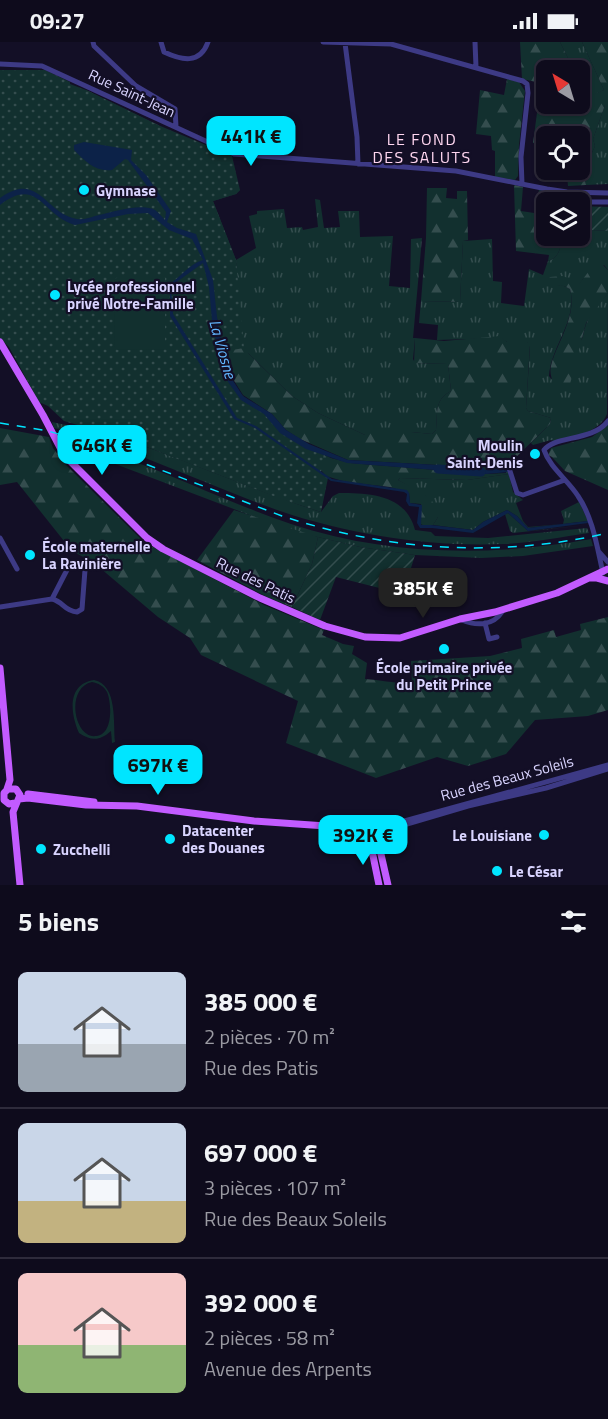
<!DOCTYPE html>
<html lang="fr">
<head>
<meta charset="utf-8">
<style>
  :root { --surface:#0e0b1c; --page:#171425; --text:#f1f3f6; --muted:#9b9ba3; --line:#2e2b3b; --accent:#00e5ff }
  body { margin:0; font-family:"Titillium Web",sans-serif; background:var(--page); color:var(--text); height:100vh; display:flex; flex-direction:column; font-size:22px; white-space:nowrap }
  * { box-sizing:border-box; margin:0 }
  p { font-size:20px; color:var(--muted) }
  .icon { flex:none; width:33px; height:33px; fill:none; stroke:currentColor; stroke-width:2; stroke-linecap:round; stroke-linejoin:round }
  .map { position:relative; height:843px; overflow:hidden }
  .side { display:flex; flex-direction:column; background:var(--surface); flex:1 }
  .side>* { flex:none }
  .needle { width:39px; rotate:322deg }
  .buttons { position:absolute; left:536px; top:18px; display:grid; gap:12px }
  .buttons a { display:grid; place-items:center; width:54px; height:54px; border-radius:9px; background:var(--surface); box-shadow:0 2px 4px #0004,0 0 0 2px var(--line); font-size:30px }
  .price { position:absolute; translate:-50% -51px; padding:0 14px; border-radius:12px; background:var(--accent); color:#111; font-size:20px; line-height:39px; filter:drop-shadow(0 2px 3px #0008) }
  .price::after { content:''; position:absolute; left:50%; top:36px; width:18px; height:14px; margin-left:-9px; background:inherit; clip-path:polygon(0 0,100% 0,50% 100%) }
  .price.active { background:#222; color:#fff }
  ul { padding:0; list-style:none }
  li { display:flex; align-items:center; gap:18px; height:150px; padding:0 18px }
  li+li { border-top:2px solid var(--line) }
  li span { display:grid; place-items:center; flex:none; width:168px; height:120px; border-radius:9px; color:#555 }
  li>.icon { margin-inline-start:auto }
  span .icon { width:72px; height:72px; fill:#fffc; stroke-width:1 }
  li b { font-size:26px }
  h2 { display:flex; justify-content:space-between; align-items:center; height:72px; padding:0 18px; font-size:26px }
  .status { display:flex; justify-content:space-between; align-items:center; height:42px; padding:0 30px; background:var(--surface); direction:ltr }
  .status svg { height:16px; fill:currentColor }
  .map>svg:first-child { display:block }
  .grass { fill:url(#grass-tufts) }
  .forest { fill:url(#forest-firs) }
  .park { fill:url(#park-dots) }
  .garden { fill:url(#garden-furrows) }
  .pitch { fill:#12302f; fill-rule:evenodd }
  .water { fill:#0c2248 }
  .lines { fill:none; stroke-linecap:round; stroke-linejoin:round }
  .river { stroke:#0c2248; stroke-width:9 }
  .minor { stroke:#3d3a85; stroke-width:5 }
  .major { stroke:#c25bff; stroke-width:7 }
  .rail { stroke:#00e5ff; stroke-width:1.5; stroke-dasharray:9 8; stroke-linecap:butt }
  .poi-dot { fill:#00e5ff; stroke:#130f26; stroke-width:2 }
  .labels { text-anchor:middle; dominant-baseline:central; stroke-width:4.5; stroke-linejoin:round; paint-order:stroke }
  .street-label { font-size:15px; fill:#d9d4ff; stroke:#130f26 }
  .poi-label { font-size:15px; font-weight:bold; fill:#d9d4ff; stroke:#130f26; text-anchor:start }
  .neighbourhood-label { font-size:16px; letter-spacing:1.5px; fill:#ffd6f0; stroke:#130f26 }
  .water-label { font-size:16px; font-style:italic; fill:#62b6ff; stroke:#130f26 }
</style>
</head>
<body>
<div class="status"><b>09:27</b><svg viewBox="0 0 49 12"><path d="M0 12V9h3v3zM5 12V6h3v6zM10 12V3h3v9zM15 12V0h3v12zM26 1h20v11H26zM47 4h2v5h-2z"/></svg></div>
<div class="map">
<svg width="608" height="843" viewBox="0 0 608 843">
  <defs>
    <pattern id="grass-tufts" width="24" height="20" patternUnits="userSpaceOnUse" patternTransform="scale(1.5)"><rect width="24" height="20" fill="#12302f"/><path d="M3 7l-1-3M5 7V3M7 7l1-3M15 17l-1-3M17 17v-4M19 17l1-3" fill="none" stroke="#344d4e"/></pattern>
    <pattern id="forest-firs" width="22" height="20" patternUnits="userSpaceOnUse" patternTransform="scale(1.5)"><rect width="22" height="20" fill="#12302f"/><path d="M5 1l3.5 6h-7zM16 11l3.5 6h-7z" fill="#344d4e"/></pattern>
    <pattern id="park-dots" width="8" height="8" patternUnits="userSpaceOnUse" patternTransform="scale(1.5)"><rect width="8" height="8" fill="#12302f"/><path d="M2 2h.1M6 6h.1" fill="none" stroke="#344d4e" stroke-width="1.8" stroke-linecap="round"/></pattern>
    <pattern id="garden-furrows" width="10" height="10" patternUnits="userSpaceOnUse" patternTransform="scale(1.5)"><rect width="10" height="10" fill="#12302f"/><path d="M-1 1l2-2M0 10L10 0M9 11l2-2" fill="none" stroke="#344d4e"/></pattern>
  </defs>
  <rect width="100%" height="100%" fill="#130f26"/>
  <path class="grass" d="M560 0H582L604 48 587 56 579 39V28H574Z
    M605 63H608V142L586 143 583 131 595 104 593 97Z
    M315 157 320 158 324 186 340 185 338 169H359L360 195 393 194 389 244 410 246 411 197 422 196 413 296H415L413 317 415 321 448 322 451 349C434 358 438 370 436 388L432 392 411 390 365 393 318 371 292 354 244 307 241 293 236 218 256 206 249 174 257 172V169L284 167 287 186 302 185 303 188 318 185Z
    M579 178 591 179V188L608 189V228L604 223 583 237 579 243 557 244H564L570 247C578 278 551 304 549 334L553 339 552 342 582 297 586 282 591 272 608 251 607 372C599 391 573 394 556 400L551 398 533 403 531 401 550 382 551 376 528 369 526 366 530 305 527 300H507L501 296 437 298 438 283 419 281 421 259 460 260 463 199 492 197 493 239 502 240 501 261 524 264 529 227 543 233 548 219C560 215 560 206 563 194H579Z
    M52 380 80 386 83 384C164 408 241 444 321 470L333 454 339 451C371 451 406 453 415 488L431 490 435 494 488 496 587 486 589 491C561 495 532 501 504 502 429 505 351 493 280 469 204 442 132 406 54 386Z
    M57 394C138 415 212 455 291 482 387 514 492 515 591 497L593 504 523 514 481 516 415 513 360 505 305 492 268 480 60 401Z
    M509 432 513 450 523 458 516 461 523 479 528 485 563 482 564 478 561 469 579 460 588 479 528 486 517 474 507 468 483 480 473 488 433 483 438 475 426 454 398 438 400 436 467 438Z
    M508 471 528 489 587 483 513 491 510 489 505 472Z"/>
  <path class="forest" d="M520 0H560L574 28H546V62H579V39L587 55 604 48 582 0H608V63H605L593 97 595 104 583 131 586 143 568 144 567 132H553V128H579V94H546V103L533 101 541 41 522 37Z
    M507 37 519 40 525 49 519 103 518 134 515 138 495 135V109L492 108 491 94 476 92 480 48 504 53Z
    M86 48 158 83 240 148 236 152 213 159 236 218 242 301 249 312 292 354 318 371 365 393 370 386 432 392 436 388C438 370 434 358 451 349L448 322 414 321 415 296 444 299 500 294 507 300H527L530 302 526 366 528 369 551 376 550 382 512 419 508 425 509 432 467 438 400 436 398 438C413 446 439 455 438 475L433 483H423L420 482 421 462 410 461 409 451 390 445 346 440 326 434 320 427 272 396 226 337 280 391 331 416 350 421 486 432 506 431 508 426 485 428 456 424 348 418 300 397 286 388 272 372 243 353 228 329 217 275 69 70Z
    M514 143 523 145 521 169 534 171 539 148 549 149 564 160H546V194H563C560 206 560 215 548 219L549 213 516 209Z
    M427 146H447L446 156 457 157V149H467L468 198 463 199 460 260 421 259 426 196Z
    M602 222 608 228V251L586 281 570 342 566 344 552 343C553 334 548 333 552 320 559 297 577 273 570 247L564 244 550 242 548 238 550 235 563 234 579 242 593 224Z
    M608 383V448L565 429 552 415 548 413 551 406 592 395Z
    M0 386 49 395 53 406 65 422 145 501 264 563 324 588 322 593 343 602 354 604 352 612 367 621 365 637C382 638 396 642 412 641L411 619 490 614 522 606 521 597 554 588 556 595 581 588 580 582 608 575V668L588 674 535 678 506 712 468 724 437 715 376 736 286 701 298 659 201 613 190 596 158 575 93 520 72 509 17 440 0 443Z
    M234 468 318 495 312 522 292 565 267 555 197 518Z"/>
  <path class="park" d="M0 28H45L70 40V42L86 48 158 83 232 114 240 148 236 152 213 159 236 218 244 306 221 310 223 321 238 351 264 370 283 389 324 411 321 430 328 436 321 470 281 457 126 397 64 379 48 364 39 360 9 305 0 296Z"/>
  <path class="garden" d="M579 164 608 165V189L591 188V179L579 178Z
    M318 495 360 505 415 513 403 552 336 535 320 578 292 565 312 522Z"/>
  <path class="pitch" d="M119 234H163L165 236V307L118 308 115 305 114 238Z
    M94 638C118 643 113 681 115 700L112 701 111 689C100 699 91 699 79 691 70 671 67 642 94 638ZM92 640C98 641 104 644 107 650 112 662 113 693 96 694 74 697 65 646 92 640Z"/>
  <path class="water" d="M84 100 132 108 131 118 146 133 171 169 167 180 177 186 196 192 213 238 217 275 225 318 230 334 243 354 272 372 286 388 309 402 348 418 456 424 485 428 508 426 509 430 486 432 347 421 306 407 280 391 264 372 241 358 226 337 220 321 212 278 209 245 203 221 171 244 173 272 237 376 256 384 332 437 407 448 409 451 410 461 422 463 421 483H431L473 488 483 480 507 468 517 474 528 486 588 479V481L528 489 508 471 473 491 432 486H420L417 481 419 465 409 464 406 459 407 452 404 450 331 439 255 386 234 377 170 274V242C181 234 190 222 203 218L192 197 169 188 148 171 128 172 75 183C43 174 38 133 0 163V156C39 128 45 172 77 177 83 178 89 176 95 174 109 171 142 160 155 168 158 170 162 175 165 178L166 170 128 118 125 117 112 128C95 130 85 119 74 108V103Z"/>
  <g class="lines">
    <path class="river" d="M438 427 481 430"/>
    <path class="minor" d="M93 0 94 4 136 44 175 67 176 85
      M161 0 164 10C181 18 200 23 208 0
      M323 0 391 2 523 39 527 42 528 51 521 115 522 142
      M475 0 476 25
      M345 1 357 95 358 122
      M0 22 42 24 234 112 456 129 547 147 567 150 608 151
      M567 150 569 155 576 160H608
      M472 421 506 423 509 426 517 451 523 453 565 438
      M0 496 17 527
      M599 510 608 520
      M603 531C597 505 593 476 578 454 568 438 550 426 544 408 555 393 592 400 608 379
      M0 565 52 557C64 560 64 569 77 570L82 567 85 528 82 524 75 522 69 524 52 557
      M462 578C476 584 493 584 502 570
      M485 581 489 597 497 595
      M379 786 608 723
      M382 794 390 787 468 764 546 746 608 727"/>
    <path class="major" d="M0 300 43 373 64 413 147 496 163 507 260 556 325 584 365 595 400 596 460 577 495 570 557 551 608 527
      M591 536H597L608 539
      M0 626 10 738 7 747
      M28 752 94 760
      M19 757 28 756 86 763 137 764 254 779 369 787
      M15 761 9 762 4 758V751L8 747H16L20 753 13 770 20 843
      M366 793a8 8 0 1 1 16 0a8 8 0 1 1-16 0Z
      M370 799 379 843
      M378 799 388 843"/>
    <path class="rail" d="M0 381 48 389 90 401 282 474C388 509 499 516 608 491"/>
  </g>
  <g class="poi-dot">
    <circle cx="84" cy="148" r="6"/>
    <circle cx="55" cy="253" r="6"/>
    <circle cx="535" cy="412" r="6"/>
    <circle cx="30" cy="513" r="6"/>
    <circle cx="444" cy="607" r="6"/>
    <circle cx="544" cy="793" r="6"/>
    <circle cx="170" cy="797" r="6"/>
    <circle cx="41" cy="807" r="6"/>
    <circle cx="497" cy="829" r="6"/>
  </g>
  <g class="labels">
    <g class="street-label">
      <text transform="translate(132 51) rotate(25)">Rue Saint-Jean</text>
      <text transform="translate(256 538) rotate(26)">Rue des Patis</text>
      <text transform="translate(507 736) rotate(-15)">Rue des Beaux Soleils</text>
    </g>
    <g class="poi-label">
      <text x="96" y="148">Gymnase</text>
      <text x="67" y="244">Lycée professionnel<tspan x="67" dy="17">privé Notre-Famille</tspan></text>
      <text x="523" y="403" text-anchor="end">Moulin<tspan x="523" dy="17">Saint-Denis</tspan></text>
      <text x="42" y="504">École maternelle<tspan x="42" dy="17">La Ravinière</tspan></text>
      <text x="444" y="625" text-anchor="middle">École primaire privée<tspan x="444" dy="17">du Petit Prince</tspan></text>
      <text x="182" y="788">Datacenter<tspan x="182" dy="17">des Douanes</tspan></text>
      <text x="532" y="793" text-anchor="end">Le Louisiane</text>
      <text x="53" y="807">Zucchelli</text>
      <text x="509" y="829">Le César</text>
    </g>
    <g class="neighbourhood-label">
      <text x="422" y="97">LE FOND<tspan x="422" dy="18">DES SALUTS</tspan></text>
    </g>
    <g class="water-label">
      <text transform="translate(223 307) rotate(74)">La Viosne</text>
    </g>
  </g>
</svg>
<div class="buttons">
<a><svg class="needle" viewBox="-14 -14 28 28"><path d="M0-13l5 13h-10z" fill="#e53935"/><path d="M0 13l5-13h-10z" fill="#9b9ba3"/></svg></a>
<a><svg class="icon" aria-label="locate" viewBox="0 0 24 24"><circle cx="12" cy="12" r="6"/><path d="M12 2v4M12 18v4M2 12h4M18 12h4"/></svg></a>
<a><svg class="icon" aria-label="layers" viewBox="0 0 24 24"><path d="M12 4l9 5-9 5-9-5zM3 14l9 5 9-5"/></svg></a>
</div>
<b class="price" style="left:251px;top:125px">441K €</b>
<b class="price" style="left:102px;top:434px">646K €</b>
<b class="price active" style="left:423px;top:577px">385K €</b>
<b class="price" style="left:158px;top:754px">697K €</b>
<b class="price" style="left:363px;top:824px">392K €</b>
</div>
<section class="side">
<h2>5 biens<svg class="icon" aria-label="filters" viewBox="0 0 24 24"><path d="M4 7h16M4 17h16"/><circle cx="9" cy="7" r="2"/><circle cx="15" cy="17" r="2"/></svg></h2>
<ul>
<li><span style="background:linear-gradient(#c9d6e8 60%,#9aa5b1 0)"><svg class="icon" aria-label="home" viewBox="0 0 24 24"><path d="M3 11l9-7 9 7M6 9v11h12V9"/></svg></span><div><b>385 000 €</b><p>2 pièces · 70 m²</p><p>Rue des Patis</p></div></li>
<li><span style="background:linear-gradient(#c9d6e8 65%,#c2b280 0)"><svg class="icon" aria-label="home" viewBox="0 0 24 24"><path d="M3 11l9-7 9 7M6 9v11h12V9"/></svg></span><div><b>697 000 €</b><p>3 pièces · 107 m²</p><p>Rue des Beaux Soleils</p></div></li>
<li><span style="background:linear-gradient(#f6c9c9 60%,#8fb573 0)"><svg class="icon" aria-label="home" viewBox="0 0 24 24"><path d="M3 11l9-7 9 7M6 9v11h12V9"/></svg></span><div><b>392 000 €</b><p>2 pièces · 58 m²</p><p>Avenue des Arpents</p></div></li>
</ul>
</section>
</body>
</html>
